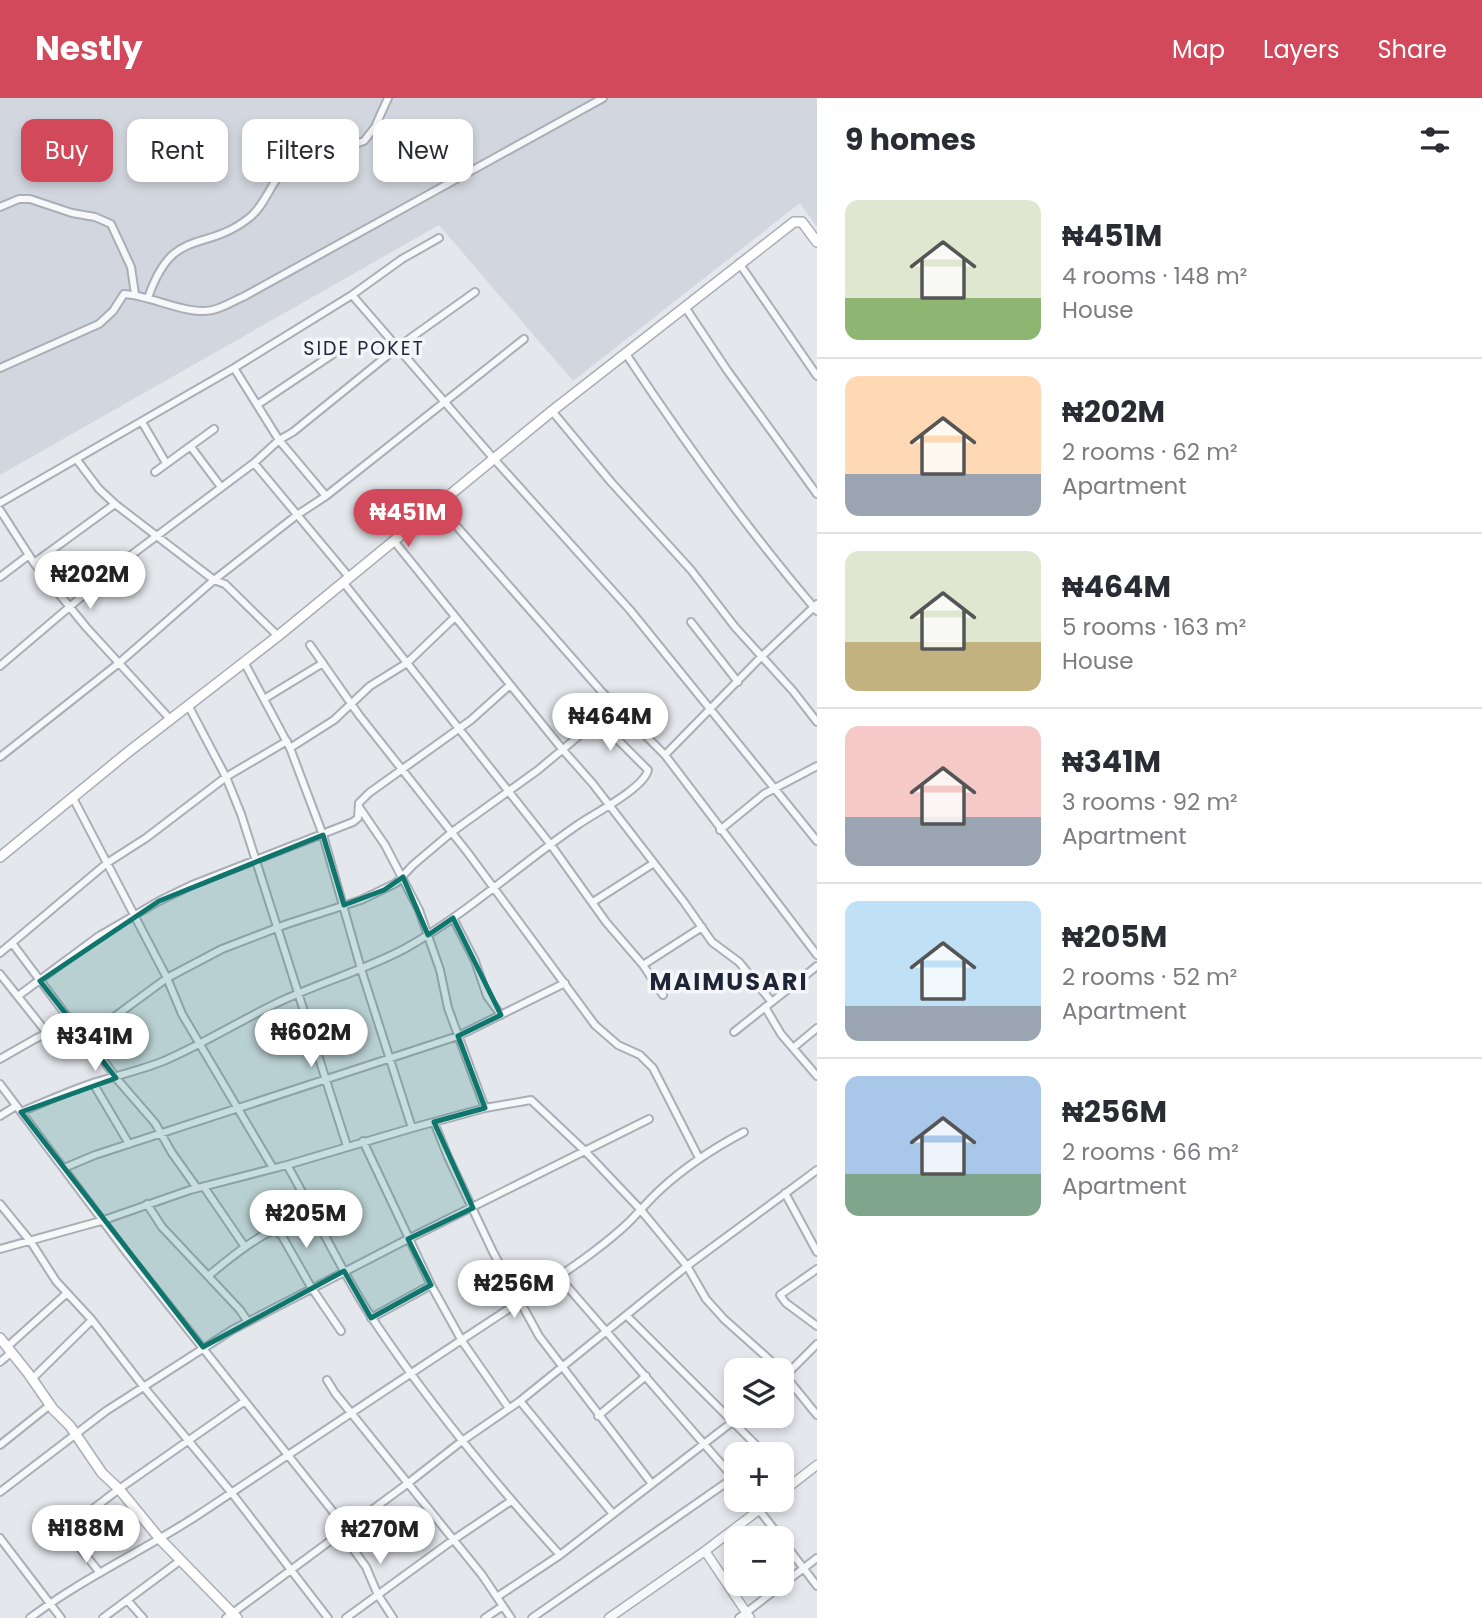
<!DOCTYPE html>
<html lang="en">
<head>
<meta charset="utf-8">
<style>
  :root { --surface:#fff; --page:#f7f7f7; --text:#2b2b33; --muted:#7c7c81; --line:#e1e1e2; --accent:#d1495b }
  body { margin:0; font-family:Poppins,sans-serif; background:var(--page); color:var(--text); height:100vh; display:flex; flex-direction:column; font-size:26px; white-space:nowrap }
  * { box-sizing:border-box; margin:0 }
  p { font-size:23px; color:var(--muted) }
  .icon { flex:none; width:38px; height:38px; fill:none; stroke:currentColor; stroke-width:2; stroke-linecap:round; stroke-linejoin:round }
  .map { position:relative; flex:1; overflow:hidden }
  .details { display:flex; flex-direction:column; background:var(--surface); width:665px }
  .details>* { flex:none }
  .guide { position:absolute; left:21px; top:21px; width:665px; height:63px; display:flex; gap:14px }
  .controls { position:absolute; left:724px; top:1260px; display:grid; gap:14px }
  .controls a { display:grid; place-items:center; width:70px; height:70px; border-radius:14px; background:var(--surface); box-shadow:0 4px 10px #0003; font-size:35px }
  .price { position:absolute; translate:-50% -60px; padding:0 16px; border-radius:24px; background:#fff; color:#222; font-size:23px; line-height:46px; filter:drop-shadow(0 2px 4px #0008) }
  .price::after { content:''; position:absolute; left:50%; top:42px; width:21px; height:16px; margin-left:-10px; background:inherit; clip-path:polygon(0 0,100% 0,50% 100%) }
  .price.current { background:var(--accent); color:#fff }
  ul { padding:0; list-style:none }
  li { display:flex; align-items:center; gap:21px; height:175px; padding:0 28px }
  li+li { border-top:2px solid var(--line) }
  li span { display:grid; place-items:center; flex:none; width:196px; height:140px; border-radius:14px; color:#555 }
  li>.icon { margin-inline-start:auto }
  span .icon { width:84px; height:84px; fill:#fffc; stroke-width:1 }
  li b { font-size:30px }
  h2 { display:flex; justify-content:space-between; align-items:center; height:84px; padding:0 28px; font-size:30px }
  .pill { padding:0 24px; border-radius:14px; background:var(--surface); box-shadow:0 4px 10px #0003; font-size:24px; line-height:63px }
  .pill.current { background:var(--accent); color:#fff }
  header { display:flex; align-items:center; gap:42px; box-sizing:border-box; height:98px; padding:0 35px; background:var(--accent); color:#fff }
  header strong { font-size:33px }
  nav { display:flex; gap:38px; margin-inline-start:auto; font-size:24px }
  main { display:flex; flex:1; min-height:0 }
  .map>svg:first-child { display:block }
  .built { fill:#d2d6de }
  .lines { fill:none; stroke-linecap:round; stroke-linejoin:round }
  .minor-casing { stroke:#a9aeb7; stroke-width:10 }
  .tertiary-casing { stroke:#a9aeb7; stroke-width:11 }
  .secondary-casing { stroke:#a9aeb7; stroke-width:12 }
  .minor { stroke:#f7f8fa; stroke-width:6 }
  .tertiary { stroke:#f7f8fa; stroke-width:8 }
  .secondary { stroke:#fff; stroke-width:9 }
  .marked { fill:#0f766e; fill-opacity:0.2; stroke:#0f766e; stroke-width:5; stroke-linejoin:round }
  .labels { text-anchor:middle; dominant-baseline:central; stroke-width:7; stroke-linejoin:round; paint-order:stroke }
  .neighbourhood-label { font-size:19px; letter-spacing:2px; fill:#1d2536; stroke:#f4f6f9 }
  .district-label { font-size:24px; font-weight:bold; letter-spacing:2px; fill:#1d2536; stroke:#f4f6f9 }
</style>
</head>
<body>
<header>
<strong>Nestly</strong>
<nav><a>Map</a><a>Layers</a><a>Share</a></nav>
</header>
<main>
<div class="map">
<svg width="817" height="1520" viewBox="0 0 817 1520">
  <rect width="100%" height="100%" fill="#e4e7ec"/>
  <path class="built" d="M0 0H817V129L800 105 573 283 439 127 0 377Z"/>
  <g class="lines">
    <defs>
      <path id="minor" d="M0 109 19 101H30L72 115 95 119 111 126 131 169 135 196
        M739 165 817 278
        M352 197 494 361 630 512 817 743
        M148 200C173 127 203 156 249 120 267 106 271 81 289 68L364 43 375 29 388 0
        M685 209 727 272 817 396
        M626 256C685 345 747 431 817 513
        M0 270 99 226 113 213 124 196C150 197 188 218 212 212 223 210 233 203 243 199L603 0
        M234 270 279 342 326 398 524 241
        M257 307 333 256
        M552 313 611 384 691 472 735 529 793 593 817 624
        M142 324 166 365
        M191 349 221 389
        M77 362 99 391 115 406 214 482 225 486 278 538
        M254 365 349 479
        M155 374 214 331
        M0 405 234 270 352 197 402 161 439 140
        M438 407 602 594 665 657 817 857
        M0 412 34 465 86 529 170 621
        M394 443 563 652 593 686 684 804 712 844 739 864 771 903
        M34 465 115 406
        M0 479 29 457
        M343 484 551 747 606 824 643 867 663 897
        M691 524 738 584
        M310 547 359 617 468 755 595 927 618 947 640 957 653 970 699 1060
        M244 564 290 650 323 737 361 871 412 1030
        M0 568 126 461 254 365 279 342 293 334 398 249 475 194
        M264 601 323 565
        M188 607 226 679 241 716 347 1048
        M290 650 334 622 370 588 407 565 455 519
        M665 657 761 559 817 506
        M0 659 119 565 214 482 297 417 326 398
        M73 700 167 880 182 916 273 1070
        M359 709 385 747 419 812 440 872 448 910 485 1010
        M720 732 764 696 817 668
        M593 804 654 765
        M453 820 475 863 487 898 501 917
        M12 845 66 917 87 939 116 980 155 1025 172 1055 197 1090
        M0 855 107 765 146 740 226 679 287 643
        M643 867 702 829
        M0 876 47 935
        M18 898 99 838 159 803 192 787 353 724 358 720 359 705 369 695 471 622 510 587
        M765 909 781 936 817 978
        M734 934 817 868
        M87 939 167 880 222 851 287 826 361 802 396 785 413 767 452 734 538 672 616 607
        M793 950 817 930
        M0 961 35 941 72 923
        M93 985 129 1046
        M0 986 127 1155 346 1430
        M21 1014C44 1004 67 994 90 986 115 978 142 972 166 962 205 945 241 922 279 904 321 884 365 872 406 850 468 815 520 766 579 726 595 715 644 690 648 672L599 623
        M0 1018 16 1008
        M434 1024 448 1059 493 1154 539 1238 652 1386
        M363 1043 431 1187 462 1243 508 1309
        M287 1067C316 1117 340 1172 372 1220 428 1304 492 1382 560 1457
        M64 1070 95 1057 458 938 565 885
        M204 1089 245 1149
        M785 1095 817 1154
        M0 1106 31 1144 56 1183 92 1222 143 1288 231 1394 328 1520
        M147 1106 162 1129 240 1212 248 1224
        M0 1151 101 1123 190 1092 287 1067 412 1030 485 1010 531 1002 585 1053 640 1111 687 1168 706 1201 724 1221 781 1272
        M817 1171 780 1197 786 1205 817 1228
        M208 1178C223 1166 258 1136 276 1132L282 1138 311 1189 341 1233
        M559 1179 737 1384
        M627 1218 764 1355
        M371 1220 431 1187
        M7 1249 67 1195
        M0 1264 12 1254
        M782 1274 817 1317
        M32 1281 92 1222
        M782 1281 817 1246
        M327 1282 335 1295 482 1477 511 1520
        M520 1303 613 1416
        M598 1318 646 1278
        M0 1347 50 1307
        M0 1394 106 1313 232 1232 408 1141 649 1021
        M751 1402 781 1440
        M341 1434 366 1469 378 1497 393 1520
        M0 1440 61 1520
        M782 1442 817 1488
        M100 1475 68 1435V1430L119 1391 245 1303
        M497 1499 560 1457 740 1318
        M128 1503 143 1520
        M30 1520C83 1480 143 1453 198 1417 317 1338 436 1258 556 1180 578 1166 609 1143 628 1125 639 1114 649 1102 661 1091 686 1068 714 1050 744 1034
        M103 1520 181 1462
        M226 1520 407 1386 462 1343 520 1303 687 1168 817 1072
        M346 1520 453 1442 511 1403
        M485 1520 503 1508
        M532 1520 733 1380
        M739 1520 817 1460"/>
      <path id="tertiary" d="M782 1394 817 1367
        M705 1453 750 1520
        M609 1520 705 1453 772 1402"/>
      <path id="secondary" d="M0 759 127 655 278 538 552 313 794 124H802L817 144
        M0 1240 28 1275 53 1311 70 1328 102 1375 119 1391 160 1441 237 1520"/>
    </defs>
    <use href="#minor" class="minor-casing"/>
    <use href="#tertiary" class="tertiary-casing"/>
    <use href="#secondary" class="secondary-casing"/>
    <use href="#minor" class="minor"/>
    <use href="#tertiary" class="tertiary"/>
    <use href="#secondary" class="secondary"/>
  </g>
  <path class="marked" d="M323 737 344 807 384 792 403 779 428 837 453 820 501 917 458 938 485 1010 434 1024 473 1110 408 1141 431 1187 371 1220 344 1173 203 1249 21 1014 116 980 40 883 159 803Z"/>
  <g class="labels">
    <g class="neighbourhood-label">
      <text x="364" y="250">SIDE POKET</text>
    </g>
    <g class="district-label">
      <text x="729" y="883">MAIMUSARI</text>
    </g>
  </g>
</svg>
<div class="controls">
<a><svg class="icon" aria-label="layers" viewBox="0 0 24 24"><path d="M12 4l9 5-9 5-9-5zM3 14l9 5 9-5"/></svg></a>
<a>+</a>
<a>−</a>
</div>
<b class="price current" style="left:408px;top:451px">₦451M</b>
<b class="price" style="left:90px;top:513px">₦202M</b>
<b class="price" style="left:610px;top:655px">₦464M</b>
<b class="price" style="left:311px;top:971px">₦602M</b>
<b class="price" style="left:95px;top:975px">₦341M</b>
<b class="price" style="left:306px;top:1152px">₦205M</b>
<b class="price" style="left:514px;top:1222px">₦256M</b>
<b class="price" style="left:86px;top:1467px">₦188M</b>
<b class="price" style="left:380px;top:1468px">₦270M</b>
<div class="guide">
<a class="pill current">Buy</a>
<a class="pill">Rent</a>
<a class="pill">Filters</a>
<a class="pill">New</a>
</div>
</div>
<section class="details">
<h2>9 homes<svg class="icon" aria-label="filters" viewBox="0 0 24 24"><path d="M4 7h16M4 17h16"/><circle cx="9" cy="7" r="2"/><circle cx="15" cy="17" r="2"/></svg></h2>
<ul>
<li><span style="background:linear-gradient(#dfe7d0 70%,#8fb573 0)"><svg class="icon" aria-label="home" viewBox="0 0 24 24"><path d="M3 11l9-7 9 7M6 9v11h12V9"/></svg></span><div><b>₦451M</b><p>4 rooms · 148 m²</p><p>House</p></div></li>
<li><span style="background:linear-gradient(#ffd9b3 70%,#9aa5b1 0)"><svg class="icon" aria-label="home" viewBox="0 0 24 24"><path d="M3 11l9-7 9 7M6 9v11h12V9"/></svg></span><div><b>₦202M</b><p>2 rooms · 62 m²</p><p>Apartment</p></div></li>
<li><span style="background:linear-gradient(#dfe7d0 65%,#c2b280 0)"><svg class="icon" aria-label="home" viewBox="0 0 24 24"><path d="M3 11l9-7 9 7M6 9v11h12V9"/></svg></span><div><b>₦464M</b><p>5 rooms · 163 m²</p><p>House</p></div></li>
<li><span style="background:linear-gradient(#f6c9c9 65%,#9aa5b1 0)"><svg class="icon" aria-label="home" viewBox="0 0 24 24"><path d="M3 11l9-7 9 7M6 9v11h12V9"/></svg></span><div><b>₦341M</b><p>3 rooms · 92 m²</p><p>Apartment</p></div></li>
<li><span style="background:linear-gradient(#bfe0f5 75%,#9aa5b1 0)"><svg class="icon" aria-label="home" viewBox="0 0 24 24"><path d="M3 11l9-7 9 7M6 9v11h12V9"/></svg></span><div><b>₦205M</b><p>2 rooms · 52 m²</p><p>Apartment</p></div></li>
<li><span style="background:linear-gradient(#a9c7e8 70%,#7fa58c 0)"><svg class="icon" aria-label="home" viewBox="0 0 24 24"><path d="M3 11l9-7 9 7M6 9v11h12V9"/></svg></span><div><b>₦256M</b><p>2 rooms · 66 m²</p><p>Apartment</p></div></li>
</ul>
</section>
</main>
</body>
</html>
